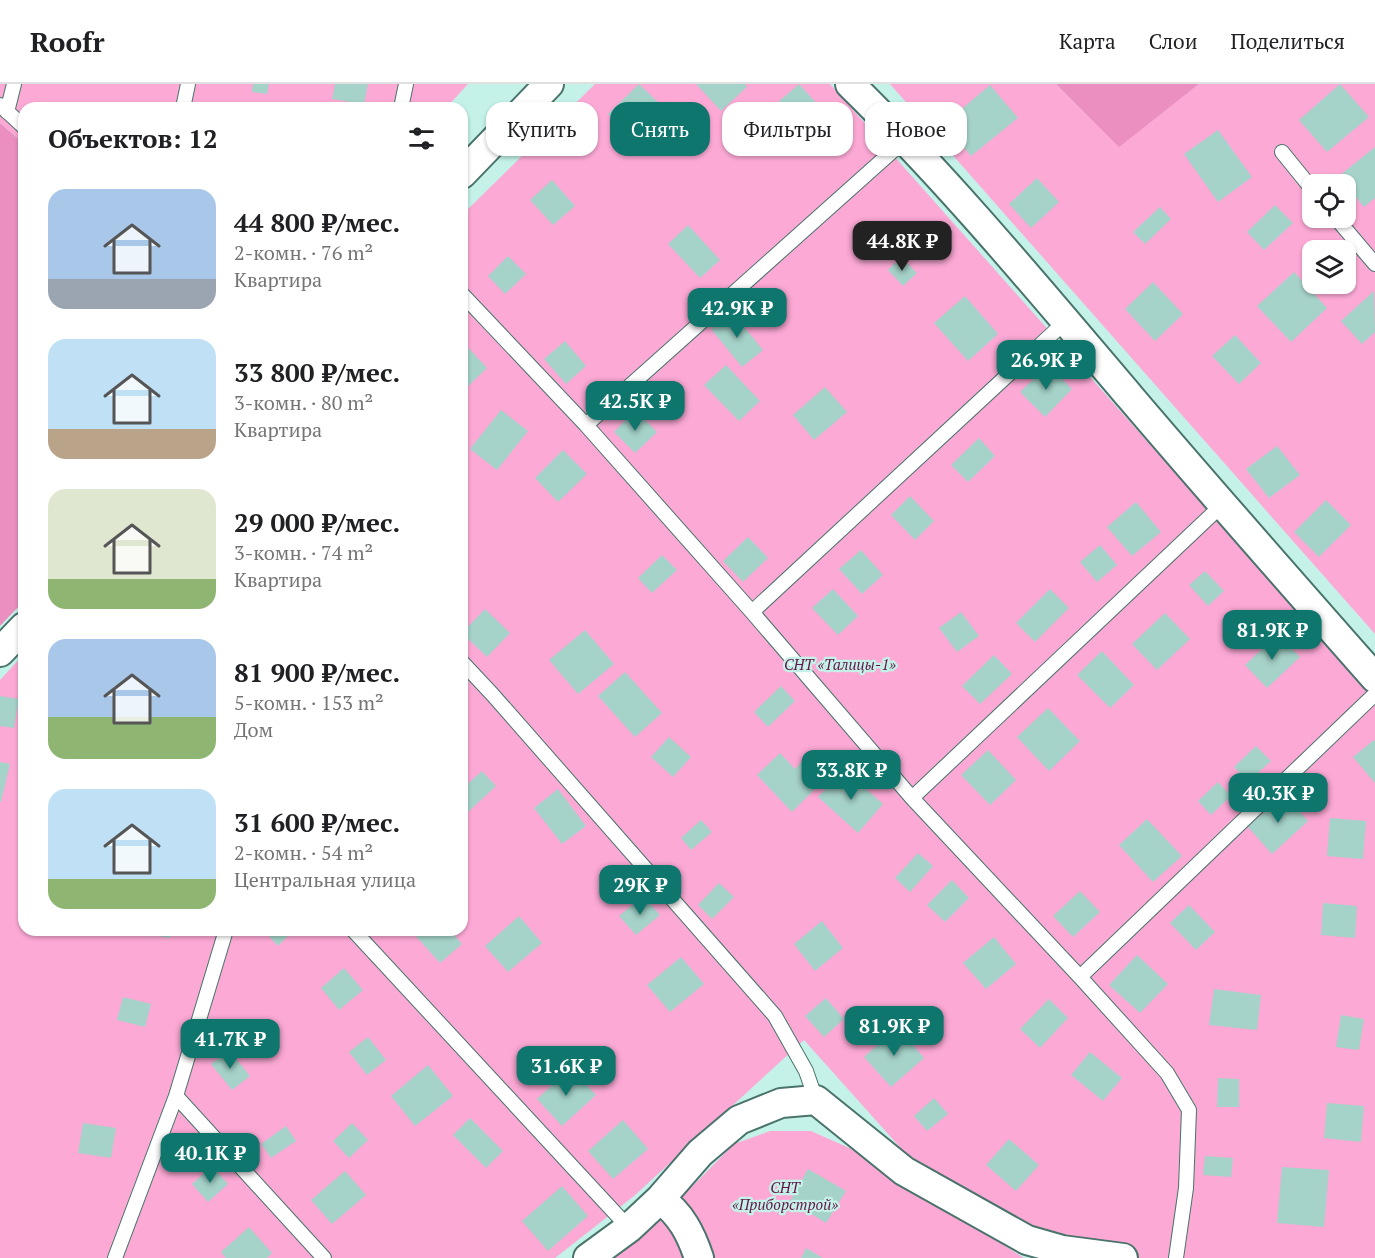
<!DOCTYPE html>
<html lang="ru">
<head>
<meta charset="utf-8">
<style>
  :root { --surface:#fff; --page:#f2f2f2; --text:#202124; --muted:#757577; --line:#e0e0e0; --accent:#0f766e }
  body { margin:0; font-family:"PT Serif",serif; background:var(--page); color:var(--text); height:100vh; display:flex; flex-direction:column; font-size:22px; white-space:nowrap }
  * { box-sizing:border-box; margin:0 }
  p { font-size:20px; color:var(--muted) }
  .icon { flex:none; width:33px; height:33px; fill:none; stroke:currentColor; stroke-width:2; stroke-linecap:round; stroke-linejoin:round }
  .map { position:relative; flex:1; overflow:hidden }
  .panel { position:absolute; left:18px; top:18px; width:450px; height:834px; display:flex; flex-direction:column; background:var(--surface); border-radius:18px; box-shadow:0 2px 4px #0004 }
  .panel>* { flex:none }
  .banner { position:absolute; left:486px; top:18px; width:570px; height:54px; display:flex; gap:12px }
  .tools { position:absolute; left:1302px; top:90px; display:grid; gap:12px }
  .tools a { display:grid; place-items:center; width:54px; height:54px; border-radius:12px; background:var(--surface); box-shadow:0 2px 4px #0004; font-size:30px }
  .price { position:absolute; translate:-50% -51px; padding:0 14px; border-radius:12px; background:var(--accent); color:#fff; font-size:20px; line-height:39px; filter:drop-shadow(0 2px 3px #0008) }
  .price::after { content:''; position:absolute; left:50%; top:36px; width:18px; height:14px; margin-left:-9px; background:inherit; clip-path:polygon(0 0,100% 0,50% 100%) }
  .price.selected { background:#222; color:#fff }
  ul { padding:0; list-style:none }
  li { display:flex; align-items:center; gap:18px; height:150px; padding:0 30px }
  li span { display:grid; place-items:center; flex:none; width:168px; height:120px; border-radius:18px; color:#555 }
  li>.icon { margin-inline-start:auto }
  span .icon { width:72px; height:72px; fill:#fffc; stroke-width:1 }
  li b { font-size:26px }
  h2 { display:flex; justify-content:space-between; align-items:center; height:72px; padding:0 30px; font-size:26px }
  .tag { padding:0 21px; border-radius:18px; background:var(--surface); box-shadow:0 2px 4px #0004; font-size:21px; line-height:54px }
  .tag.selected { background:var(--accent); color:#fff }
  header { display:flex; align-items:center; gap:36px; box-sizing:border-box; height:84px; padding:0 30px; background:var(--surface); border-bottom:2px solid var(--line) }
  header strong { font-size:28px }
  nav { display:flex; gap:33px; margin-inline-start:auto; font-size:21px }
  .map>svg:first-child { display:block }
  .green { fill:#fca9d5; fill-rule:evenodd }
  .forest { fill:#eb8fc0 }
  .building { fill:#a5d2c9 }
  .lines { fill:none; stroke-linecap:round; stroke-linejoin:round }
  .lane-casing { stroke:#49736b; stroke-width:16 }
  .street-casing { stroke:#49736b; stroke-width:32 }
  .lane { stroke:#fff; stroke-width:14 }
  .street { stroke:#fff; stroke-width:28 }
  .labels { text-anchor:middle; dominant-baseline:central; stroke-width:4.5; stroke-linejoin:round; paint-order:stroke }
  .park-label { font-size:15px; font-style:italic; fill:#661648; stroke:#c4f2e8 }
</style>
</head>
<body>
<header>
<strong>Roofr</strong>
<nav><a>Карта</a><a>Слои</a><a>Поделиться</a></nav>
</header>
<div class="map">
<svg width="1375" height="1174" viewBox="0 0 1375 1174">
  <rect width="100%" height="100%" fill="#c4f2e8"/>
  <path class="green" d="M0 0H468L446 24H24V60L0 39Z
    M595 0H830L1375 614V1174H1035L1046 1152 906 1070 804 956 634 1112 555 1174H0V596L24 570V846H462V131Z
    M890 0H1056L1119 62 1199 0H1375V550ZM1312 100H1346V134H1312ZM1312 166H1346V200H1312Z
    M770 1047H811L856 1067 1024 1174H610L672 1123 734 1060Z"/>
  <path class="forest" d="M1056 0H1199L1119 63Z
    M0 39 24 60V517L0 542Z"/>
  <path class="building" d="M253 0H269L267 10 252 8Z
    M335 0H368L364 20 332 15Z
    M639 0 663 23 631 54 608 30Z
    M696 0H745L747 3 721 27Z
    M799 0 820 23 796 43 776 20Z
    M1340 0 1369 33 1327 68 1299 36Z
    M990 1 1018 34 971 72 944 40Z
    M1218 46 1252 93 1218 118 1184 70Z
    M1375 63V114L1364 123 1339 92Z
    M1037 94 1059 118 1031 144 1009 120Z
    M552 96 575 122 553 141 530 116Z
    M1275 121 1293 139 1264 166 1247 148Z
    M1160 123 1171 135 1145 160 1133 148Z
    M688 141 720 176 700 194 668 160Z
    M508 172 526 190 505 210 488 192Z
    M901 173 917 189 903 202 888 186Z
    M1294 188 1327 224 1291 258 1257 222Z
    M1153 198 1183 230 1155 257 1125 225Z
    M1374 207 1375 248 1362 260 1341 237Z
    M965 212 998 250 968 277 934 239Z
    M732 228 763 266 742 283 711 245Z
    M1235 251 1261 279 1239 300 1212 272Z
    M462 257 487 284 462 308Z
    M565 257 586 282 566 300 544 275Z
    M726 281 760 317 739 337 704 301Z
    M1048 281 1072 305 1045 333 1020 308Z
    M825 303 847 328 814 356 793 331Z
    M501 326 528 347 497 386 470 365Z
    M635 326 657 348 635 369 614 348Z
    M979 354 995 372 968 398 951 381Z
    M1277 362 1300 391 1269 414 1246 385Z
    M563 366 587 390 558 418 535 394Z
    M910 412 934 437 915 456 891 431Z
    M1326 416 1351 441 1319 473 1294 448Z
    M1136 418 1161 448 1132 472 1107 443Z
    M748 453 768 474 743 498 723 477Z
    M1100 461 1117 481 1097 498 1080 478Z
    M861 466 883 491 862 510 839 485Z
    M662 471 677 486 652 509 638 494Z
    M1205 487 1224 507 1208 522 1189 501Z
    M833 505 858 532 838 551 812 524Z
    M1050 505 1069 524 1035 558 1016 539Z
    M485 525 510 549 487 573 462 549Z
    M961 528 979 552 957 568 939 544Z
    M1165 529 1190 555 1157 586 1132 560Z
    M585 546 614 580 578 610 549 576Z
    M1278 550 1300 573 1267 604 1245 581Z
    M1102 567 1134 601 1110 624 1077 591Z
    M994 571 1012 590 980 620 962 602Z
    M625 588 662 629 635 653 598 612Z
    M781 602 795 617 768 643 754 628Z
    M0 612 19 615 14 644 0 642Z
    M1048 624 1080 657 1049 687 1017 653Z
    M669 653 691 673 673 693 651 673Z
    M1374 656 1375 657V699L1353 673Z
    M1256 662 1271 677 1248 698 1234 683Z
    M988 666 1016 696 990 721 961 691Z
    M780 669 795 685 803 676 823 697 792 728 757 691Z
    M0 678 10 680 1 718H0Z
    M844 685 883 720 858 749 818 713Z
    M482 687 496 702 468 728 462 721V705Z
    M1218 698 1231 712 1211 731 1198 717Z
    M558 705 586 742 562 760 534 724Z
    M1284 710 1308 737 1272 770 1248 743Z
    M1330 734 1366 737 1363 775 1327 772Z
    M1147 735 1182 772 1153 798 1119 761Z
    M701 736 712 748 691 766 681 754Z
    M918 769 933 782 910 808 895 794Z
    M952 796 969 814 945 838 927 821Z
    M719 799 734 813 712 835 698 821Z
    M1080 807 1100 828 1073 853 1053 832Z
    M643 812 660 831 636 851 619 832Z
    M1323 819 1357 822 1355 854 1321 851Z
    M1189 821 1215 848 1196 866 1170 839Z
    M519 832 542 859 508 888 485 862Z
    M822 837 843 864 815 887 794 860Z
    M135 846H171L170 854 135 848Z
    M263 846H294L278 862Z
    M416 846H450L462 860 440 879 413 849Z
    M994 853 1016 880 986 905 963 879Z
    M1137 871 1168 900 1140 929 1109 901Z
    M681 873 704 900 670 928 647 901Z
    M344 884 363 906 339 926 321 904Z
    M1214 905 1261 911 1257 946 1209 941Z
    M123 913 151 920 145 943 117 936Z
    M826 914 844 935 824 953 805 932Z
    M1049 915 1068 934 1040 964 1020 945Z
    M1341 931 1364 935 1359 966 1336 963Z
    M898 943 924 974 891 1003 864 973Z
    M368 953 386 976 367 991 349 968Z
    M229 966 250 992 232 1006 211 980Z
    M1090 968 1122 994 1103 1017 1071 991Z
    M428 981 453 1012 415 1042 391 1012Z
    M571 984 596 1011 562 1042 537 1015Z
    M1218 994 1239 995V1023H1217Z
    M934 1014 948 1030 927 1047 914 1032Z
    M1327 1019 1364 1022 1361 1058 1324 1054Z
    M470 1034 503 1067 486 1084 453 1051Z
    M623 1036 648 1065 613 1095 588 1067Z
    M83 1039 116 1044 111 1074 78 1069Z
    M352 1039 368 1056 349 1074 333 1057Z
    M286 1042 296 1057 271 1074 261 1060Z
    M1009 1055 1039 1081 1016 1107 986 1081Z
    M1205 1072 1233 1074 1231 1093 1203 1091Z
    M212 1082 228 1100 208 1118 192 1100Z
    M1282 1083 1329 1086 1324 1143 1277 1139Z
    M808 1085 846 1107 826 1139 790 1117Z
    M345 1087 366 1111 332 1140 311 1116Z
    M562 1102 588 1132 548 1167 522 1137Z
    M249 1143 272 1169 267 1174H226L221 1168Z
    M806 1164 823 1174H801Z"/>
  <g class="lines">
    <defs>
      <path id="lane" d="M0 21 24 43
        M183 24 188 0
        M401 24 406 0
        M7 28 14 0
        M1282 68 1312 105
        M1336 134 1375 180
        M462 210 586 341 752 528 912 714 1080 893 1167 989 1189 1026 1186 1104 1176 1174
        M586 341 906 55
        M752 528 1066 237
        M462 578 492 610 775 932 806 987 816 1016
        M912 714 1222 421
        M353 846 629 1144
        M1080 893 1375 610
        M176 1012 324 1174
        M115 1174 176 1012 226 846"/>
      <path id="street" d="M850 0C950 98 1040 207 1131 314 1211 408 1293 501 1375 594
        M462 90 549 0
        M0 568 24 543
        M660 1115C681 1130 691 1150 699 1174
        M588 1174 629 1144 660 1115 700 1069 739 1036 781 1019 816 1016 904 1087 1027 1156 1062 1166 1123 1174"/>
    </defs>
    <use href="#lane" class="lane-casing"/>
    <use href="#street" class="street-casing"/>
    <use href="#lane" class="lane"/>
    <use href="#street" class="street"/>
  </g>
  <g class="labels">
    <g class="park-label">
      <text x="840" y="580">СНТ «Талицы-1»</text>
      <text x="785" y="1103">СНТ<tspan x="785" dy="17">«Приборстрой»</tspan></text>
    </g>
  </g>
</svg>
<div class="tools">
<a><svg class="icon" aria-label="locate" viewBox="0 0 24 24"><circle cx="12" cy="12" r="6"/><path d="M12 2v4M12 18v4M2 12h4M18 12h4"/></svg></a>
<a><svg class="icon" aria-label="layers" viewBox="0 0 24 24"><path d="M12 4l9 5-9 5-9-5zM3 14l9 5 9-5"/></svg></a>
</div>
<b class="price selected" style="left:902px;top:188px">44.8K ₽</b>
<b class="price" style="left:737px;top:255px">42.9K ₽</b>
<b class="price" style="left:1046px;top:307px">26.9K ₽</b>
<b class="price" style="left:635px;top:348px">42.5K ₽</b>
<b class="price" style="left:1272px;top:577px">81.9K ₽</b>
<b class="price" style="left:851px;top:717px">33.8K ₽</b>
<b class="price" style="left:1278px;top:740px">40.3K ₽</b>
<b class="price" style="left:640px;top:832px">29K ₽</b>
<b class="price" style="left:894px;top:973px">81.9K ₽</b>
<b class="price" style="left:230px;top:986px">41.7K ₽</b>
<b class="price" style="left:566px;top:1013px">31.6K ₽</b>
<b class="price" style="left:210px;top:1100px">40.1K ₽</b>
<div class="banner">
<a class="tag">Купить</a>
<a class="tag selected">Снять</a>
<a class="tag">Фильтры</a>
<a class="tag">Новое</a>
</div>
<section class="panel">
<h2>Объектов: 12<svg class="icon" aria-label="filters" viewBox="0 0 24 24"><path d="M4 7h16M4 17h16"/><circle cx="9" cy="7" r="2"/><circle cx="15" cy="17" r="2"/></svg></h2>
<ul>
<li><span style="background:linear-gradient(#a9c7e8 75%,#9aa5b1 0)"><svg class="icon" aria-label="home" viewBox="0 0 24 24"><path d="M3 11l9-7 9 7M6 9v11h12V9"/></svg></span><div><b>44 800 ₽/мес.</b><p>2-комн. · 76 m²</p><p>Квартира</p></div></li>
<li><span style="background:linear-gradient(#bfe0f5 75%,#b9a48a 0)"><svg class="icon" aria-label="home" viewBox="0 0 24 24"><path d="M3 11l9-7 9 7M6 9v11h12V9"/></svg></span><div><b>33 800 ₽/мес.</b><p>3-комн. · 80 m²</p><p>Квартира</p></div></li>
<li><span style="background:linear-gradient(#dfe7d0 75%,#8fb573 0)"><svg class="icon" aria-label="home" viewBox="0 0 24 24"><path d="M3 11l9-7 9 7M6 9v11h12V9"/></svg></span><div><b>29 000 ₽/мес.</b><p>3-комн. · 74 m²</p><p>Квартира</p></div></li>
<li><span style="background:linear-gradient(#a9c7e8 65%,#8fb573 0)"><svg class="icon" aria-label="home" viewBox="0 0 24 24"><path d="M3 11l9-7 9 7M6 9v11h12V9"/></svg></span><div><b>81 900 ₽/мес.</b><p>5-комн. · 153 m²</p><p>Дом</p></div></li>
<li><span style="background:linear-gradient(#bfe0f5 75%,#8fb573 0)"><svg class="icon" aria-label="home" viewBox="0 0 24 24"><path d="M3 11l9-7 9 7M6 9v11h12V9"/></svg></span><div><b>31 600 ₽/мес.</b><p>2-комн. · 54 m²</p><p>Центральная улица</p></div></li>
</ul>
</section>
</div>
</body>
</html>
